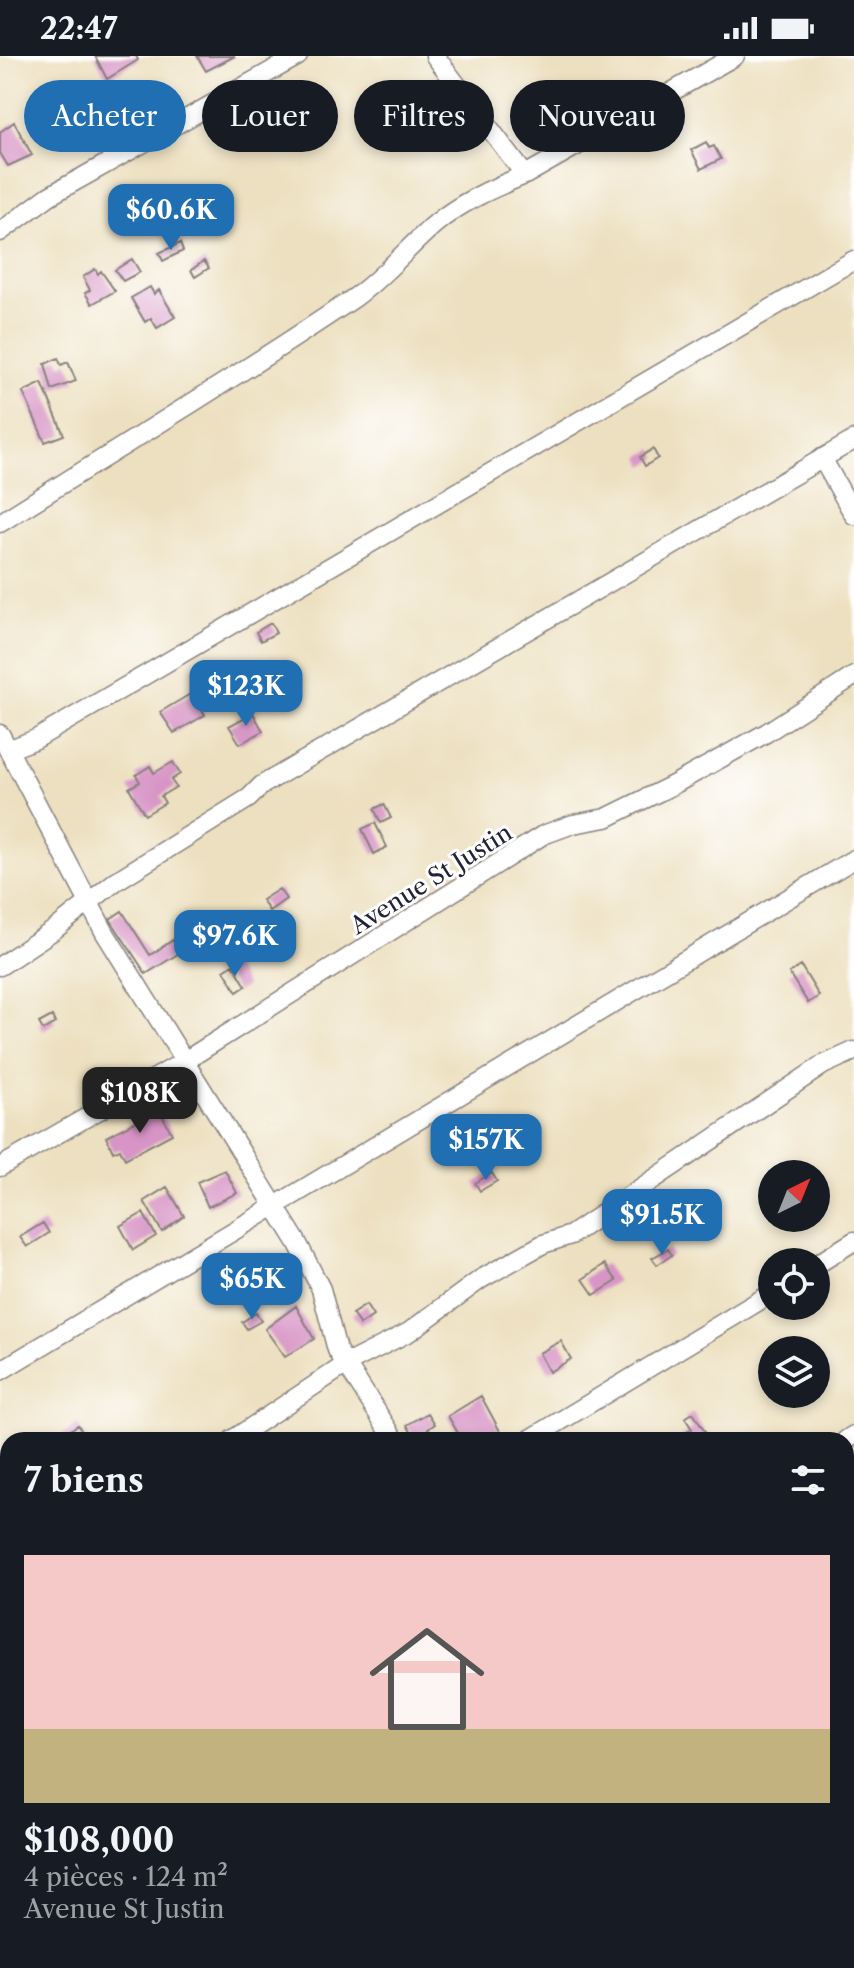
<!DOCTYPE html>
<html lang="fr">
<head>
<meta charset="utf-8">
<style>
  :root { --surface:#171b24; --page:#20242c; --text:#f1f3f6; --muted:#9ea1a6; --accent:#1f6fb2 }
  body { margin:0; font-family:"Libre Caslon Text",serif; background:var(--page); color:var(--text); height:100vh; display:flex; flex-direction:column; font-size:30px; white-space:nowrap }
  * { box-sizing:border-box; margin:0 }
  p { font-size:26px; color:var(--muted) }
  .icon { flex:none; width:44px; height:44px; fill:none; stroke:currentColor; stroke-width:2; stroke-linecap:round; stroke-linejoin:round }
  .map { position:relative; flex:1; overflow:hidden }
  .sheet { position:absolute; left:0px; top:1376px; width:854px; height:536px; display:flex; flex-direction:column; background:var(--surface); border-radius:24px 24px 0 0; box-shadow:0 4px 12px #0003 }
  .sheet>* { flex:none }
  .hud { position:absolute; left:24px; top:24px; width:806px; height:72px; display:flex; gap:16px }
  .needle { width:52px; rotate:43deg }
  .fabs { position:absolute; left:758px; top:1104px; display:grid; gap:16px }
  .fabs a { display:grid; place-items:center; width:72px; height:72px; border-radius:50%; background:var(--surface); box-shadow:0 4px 12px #0003; font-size:40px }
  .price { position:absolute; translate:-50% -68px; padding:0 18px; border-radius:16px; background:var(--accent); color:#fff; font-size:26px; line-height:52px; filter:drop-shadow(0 2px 4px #0008) }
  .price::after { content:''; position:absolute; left:50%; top:48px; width:24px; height:18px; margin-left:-12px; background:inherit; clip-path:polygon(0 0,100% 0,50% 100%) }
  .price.on { background:#222; color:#fff }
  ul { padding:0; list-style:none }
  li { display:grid; align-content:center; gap:16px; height:424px; padding:0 24px }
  li span { display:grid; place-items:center; height:248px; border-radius:0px; color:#555 }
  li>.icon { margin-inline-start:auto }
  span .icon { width:144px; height:144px; fill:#fffc; stroke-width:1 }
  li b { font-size:34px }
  h2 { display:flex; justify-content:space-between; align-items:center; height:96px; padding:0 24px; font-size:34px }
  .tag { padding:0 28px; border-radius:36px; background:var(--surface); box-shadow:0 4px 12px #0003; font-size:28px; line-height:72px }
  .tag.on { background:var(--accent); color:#fff }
  .status { display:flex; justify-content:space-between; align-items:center; height:56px; padding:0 40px; background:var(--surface); direction:ltr }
  .status svg { height:22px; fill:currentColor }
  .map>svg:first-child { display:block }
  .building { fill:#d894c6 }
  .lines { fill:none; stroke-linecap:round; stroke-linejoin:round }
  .minor-casing { stroke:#88817e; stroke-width:21 }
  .minor { stroke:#fff; stroke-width:18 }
  .labels { text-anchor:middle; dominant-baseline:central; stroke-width:6; stroke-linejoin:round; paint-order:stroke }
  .street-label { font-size:24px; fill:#22223b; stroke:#fff }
</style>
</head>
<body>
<div class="status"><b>22:47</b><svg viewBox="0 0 49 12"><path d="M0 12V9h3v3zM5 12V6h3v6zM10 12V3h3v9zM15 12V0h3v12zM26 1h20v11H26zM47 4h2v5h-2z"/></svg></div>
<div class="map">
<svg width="854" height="1912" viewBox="0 0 854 1912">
  <rect width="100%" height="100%" fill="#fff"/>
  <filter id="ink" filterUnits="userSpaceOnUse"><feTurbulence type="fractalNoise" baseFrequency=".0125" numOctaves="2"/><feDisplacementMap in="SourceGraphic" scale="16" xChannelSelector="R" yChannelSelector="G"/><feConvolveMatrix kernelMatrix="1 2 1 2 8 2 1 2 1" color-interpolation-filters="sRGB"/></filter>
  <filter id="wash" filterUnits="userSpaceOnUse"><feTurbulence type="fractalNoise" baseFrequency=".006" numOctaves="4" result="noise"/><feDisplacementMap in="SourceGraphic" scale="32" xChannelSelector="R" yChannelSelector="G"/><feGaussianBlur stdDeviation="1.8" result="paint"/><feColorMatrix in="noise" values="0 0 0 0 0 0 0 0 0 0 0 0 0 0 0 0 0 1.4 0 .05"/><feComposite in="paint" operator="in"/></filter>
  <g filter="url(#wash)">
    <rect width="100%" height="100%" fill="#ede0c0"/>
    <g id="blocks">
      <path class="building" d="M95 0H136L138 4 107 23Z
        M197 0H235L206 15Z
        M14 66 32 99 8 110 0 97V76Z
        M706 86 709 92 714 90 721 103 701 113 691 94Z
        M180 187 183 195 163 205 159 197Z
        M132 203 140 216 123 225 115 214Z
        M204 205 209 212 195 221 191 214Z
        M95 213 98 218 101 215 115 235 92 248 85 237 90 234 83 221Z
        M150 231 154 238 159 234 175 261 157 272 151 262 145 266 131 242Z
        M58 302 61 309 68 306 76 325 52 334 45 308Z
        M42 327 64 379 45 386 23 336Z
        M653 393 658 402 645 410 640 401Z
        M271 567 276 577 261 585 256 576Z
        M192 637 205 659 174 677 160 656Z
        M253 657 263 675 240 688 229 670Z
        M173 706 180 718 171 724 176 731 161 740 165 747 145 759 129 732 140 726 136 719 150 710 154 717Z
        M384 748 391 762 381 767 374 753Z
        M375 767 387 791 374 798 362 773Z
        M279 833 286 843 269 855 262 844Z
        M122 855 150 899 173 884 181 896 146 918 110 863Z
        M209 859 216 872 196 884 189 870Z
        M233 908 246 930 237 936 224 914Z
        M801 910 819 940 808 947 789 917Z
        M52 960 55 967 43 974 39 967Z
        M159 1053 172 1078 125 1103 120 1093 113 1096 106 1081Z
        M225 1114 237 1137 208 1151 197 1126Z
        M492 1117 497 1125 480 1135 475 1127Z
        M167 1131 184 1160 162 1176 144 1145Z
        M672 1142 685 1175 665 1182 652 1150Z
        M143 1157 156 1180 133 1194 120 1170Z
        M43 1167 49 1177 27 1191 20 1181Z
        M668 1193 672 1199 657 1209 652 1202Z
        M605 1208 617 1225 594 1239 583 1223Z
        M366 1249 373 1260 360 1269 352 1258Z
        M296 1250 314 1283 285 1301 265 1273Z
        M256 1257 261 1265 247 1273 242 1266Z
        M561 1285 571 1303 549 1316 539 1297Z
        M481 1340 501 1377 491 1384H462L448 1360Z
        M428 1357 435 1368 415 1382 407 1369Z
        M693 1357 710 1384H674L692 1373 685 1362Z
        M78 1369 87 1384H65L62 1379Z
        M551 1904H589L591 1906 583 1912H557Z"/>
    </g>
  </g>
  <g filter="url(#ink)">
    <use href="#blocks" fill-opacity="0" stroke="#88817e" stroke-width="2"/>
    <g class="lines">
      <defs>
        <path id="minor" d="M435 0 525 119
          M0 176 49 140 298 0
          M822 402 854 459
          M0 467C118 392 238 321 354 242 384 221 407 192 435 168 461 146 493 132 525 119L735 0
          M0 678 105 877 297 1186 321 1233 337 1294 395 1384
          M8 694 36 683 854 204
          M0 910 54 874 116 825 249 742 262 729 854 384
          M0 1111 183 1006 543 779 573 768 606 762 673 729 766 677 854 620
          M816 1209 854 1185
          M0 1315 854 803
          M232 1384 348 1307 409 1276 481 1223 543 1188 571 1179 823 1009 854 995
          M529 1384 772 1237
          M846 1384 854 1379
          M0 1520 8 1517
          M846 1599 854 1594
          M0 1728 8 1741
          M846 1814 854 1809
          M0 1870 8 1866
          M113 1904 118 1912
          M334 1912 347 1904
          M692 1912 705 1904"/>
      </defs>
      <use href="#minor" class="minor-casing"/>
      <use href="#minor" class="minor"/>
    </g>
  </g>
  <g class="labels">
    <g class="street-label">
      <text transform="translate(431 823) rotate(-32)">Avenue St Justin</text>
    </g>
  </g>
</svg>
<div class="fabs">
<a><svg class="needle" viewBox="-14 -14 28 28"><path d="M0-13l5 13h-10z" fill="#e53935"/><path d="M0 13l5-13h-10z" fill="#9ea1a6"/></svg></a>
<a><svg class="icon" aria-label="locate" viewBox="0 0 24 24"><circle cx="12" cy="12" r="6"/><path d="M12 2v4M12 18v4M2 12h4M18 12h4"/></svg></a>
<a><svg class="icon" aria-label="layers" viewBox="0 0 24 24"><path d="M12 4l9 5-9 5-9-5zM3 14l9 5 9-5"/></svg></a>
</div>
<b class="price" style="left:171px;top:196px">$60.6K</b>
<b class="price" style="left:246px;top:672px">$123K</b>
<b class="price" style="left:235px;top:922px">$97.6K</b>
<b class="price on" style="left:140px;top:1079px">$108K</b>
<b class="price" style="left:486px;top:1126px">$157K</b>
<b class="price" style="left:662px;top:1201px">$91.5K</b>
<b class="price" style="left:252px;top:1265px">$65K</b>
<div class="hud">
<a class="tag on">Acheter</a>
<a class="tag">Louer</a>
<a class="tag">Filtres</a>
<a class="tag">Nouveau</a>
</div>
<section class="sheet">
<h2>7 biens<svg class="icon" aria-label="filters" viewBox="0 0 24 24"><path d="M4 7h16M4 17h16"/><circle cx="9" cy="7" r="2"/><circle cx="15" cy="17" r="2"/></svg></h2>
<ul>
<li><span style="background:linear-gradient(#f6c9c9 70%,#c2b280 0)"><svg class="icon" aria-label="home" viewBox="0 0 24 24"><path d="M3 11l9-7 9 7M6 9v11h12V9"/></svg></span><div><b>$108,000</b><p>4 pièces · 124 m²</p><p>Avenue St Justin</p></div></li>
</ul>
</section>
</div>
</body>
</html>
